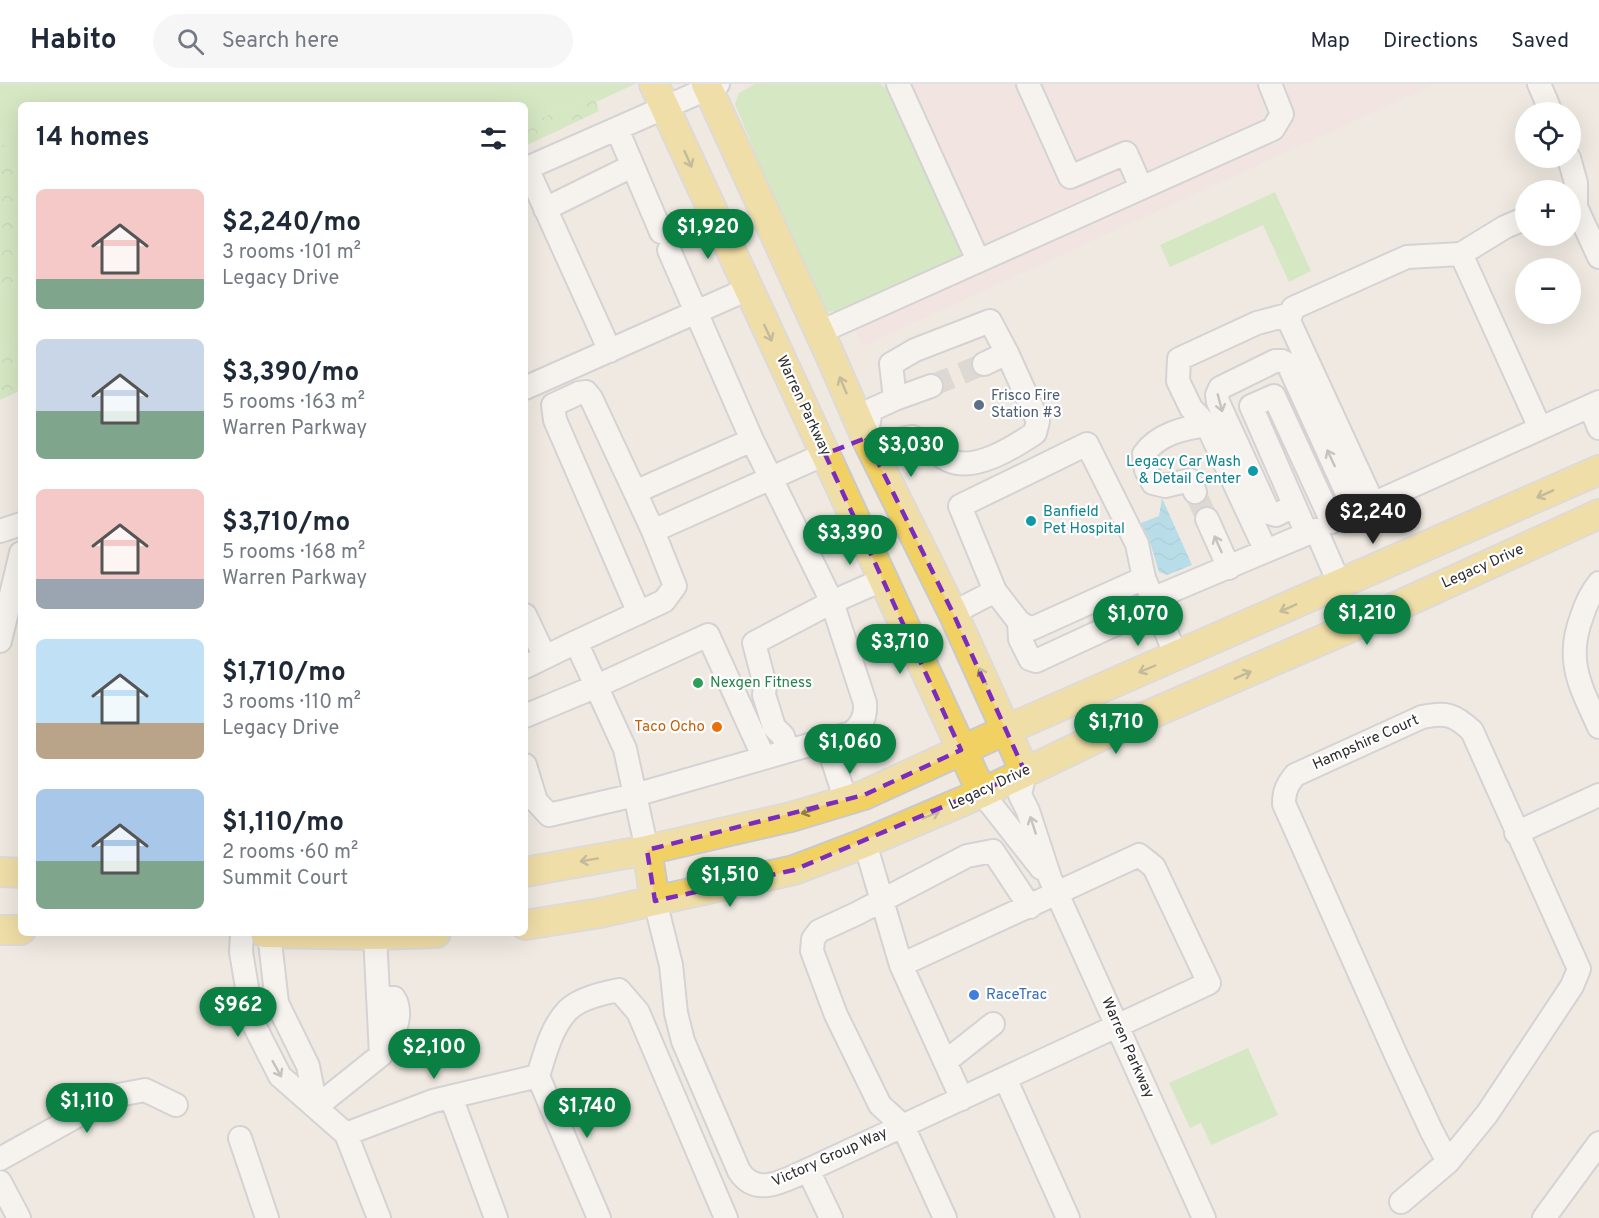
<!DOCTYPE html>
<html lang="en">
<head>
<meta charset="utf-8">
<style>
  :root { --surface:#fff; --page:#f6f6f7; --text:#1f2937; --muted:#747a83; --line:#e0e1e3; --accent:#0b8043 }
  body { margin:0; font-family:Overpass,sans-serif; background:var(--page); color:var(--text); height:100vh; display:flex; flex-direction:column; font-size:22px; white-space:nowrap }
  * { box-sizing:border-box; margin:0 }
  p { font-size:20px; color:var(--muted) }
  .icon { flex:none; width:33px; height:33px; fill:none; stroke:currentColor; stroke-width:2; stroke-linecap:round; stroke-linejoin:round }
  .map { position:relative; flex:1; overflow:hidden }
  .sheet { position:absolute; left:18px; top:18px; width:510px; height:834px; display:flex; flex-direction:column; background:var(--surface); border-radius:9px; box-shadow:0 6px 24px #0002 }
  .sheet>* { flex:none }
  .buttons { position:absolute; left:1515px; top:18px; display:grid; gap:12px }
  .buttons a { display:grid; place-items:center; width:66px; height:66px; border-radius:50%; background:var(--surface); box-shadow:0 6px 24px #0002; font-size:30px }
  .price { position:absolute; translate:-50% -51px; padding:0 14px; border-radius:21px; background:var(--accent); color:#fff; font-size:20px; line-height:39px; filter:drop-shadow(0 2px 3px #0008) }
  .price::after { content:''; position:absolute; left:50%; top:36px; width:18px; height:14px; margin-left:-9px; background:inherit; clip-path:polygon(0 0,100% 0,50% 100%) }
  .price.selected { background:#222; color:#fff }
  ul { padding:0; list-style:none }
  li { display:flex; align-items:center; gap:18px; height:150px; padding:0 18px }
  li span { display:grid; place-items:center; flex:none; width:168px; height:120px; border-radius:9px; color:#555 }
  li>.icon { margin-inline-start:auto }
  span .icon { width:72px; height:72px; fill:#fffc; stroke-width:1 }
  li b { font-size:26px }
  h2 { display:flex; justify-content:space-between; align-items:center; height:72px; padding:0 18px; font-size:26px }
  header { display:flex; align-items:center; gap:36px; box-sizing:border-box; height:84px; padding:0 30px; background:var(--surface); border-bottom:2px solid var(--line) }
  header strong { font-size:28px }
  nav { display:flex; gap:33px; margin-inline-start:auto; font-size:21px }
  .search { width:420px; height:54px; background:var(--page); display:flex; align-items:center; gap:15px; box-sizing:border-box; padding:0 21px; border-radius:33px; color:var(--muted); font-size:22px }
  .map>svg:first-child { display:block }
  .medical { fill:#f5dfe0 }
  .green { fill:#b6e59e }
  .forest { fill:url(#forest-crowns) }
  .water { fill:url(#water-waves) }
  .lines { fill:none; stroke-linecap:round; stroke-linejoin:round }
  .minor-tunnel { stroke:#c8c4bd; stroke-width:22; stroke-dasharray:22 11; stroke-linecap:butt }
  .minor-casing { stroke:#b4b7c1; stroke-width:26 }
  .major-casing { stroke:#c9c9c9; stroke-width:32 }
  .minor { stroke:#fff; stroke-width:22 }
  .major { stroke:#f2d163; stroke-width:28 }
  .oneway { stroke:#908048 }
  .oneway2 { stroke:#969696 }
  .marked { fill:none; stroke:#7b2cbf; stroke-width:4.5; stroke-dasharray:12 8; stroke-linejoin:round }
  .service-dot { fill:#5c6f8a; stroke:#fff; stroke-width:2 }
  .culture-dot { fill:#0f9aa8; stroke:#fff; stroke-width:2 }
  .leisure-dot { fill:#2e9e5b; stroke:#fff; stroke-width:2 }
  .food-dot { fill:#e8710a; stroke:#fff; stroke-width:2 }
  .shop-dot { fill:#3f7fe0; stroke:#fff; stroke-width:2 }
  .labels { text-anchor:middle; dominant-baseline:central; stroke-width:4.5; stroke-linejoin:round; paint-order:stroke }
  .service-label { font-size:15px; fill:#4e5e75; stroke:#fff; text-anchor:start }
  .street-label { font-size:15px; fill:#2e2e2e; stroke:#fff }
  .culture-label { font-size:15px; fill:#0d838f; stroke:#fff; text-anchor:end }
  .leisure-label { font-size:15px; fill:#27864d; stroke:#fff; text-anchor:start }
  .food-label { font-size:15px; fill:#c56008; stroke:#fff; text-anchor:end }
  .shop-label { font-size:15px; fill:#366cbe; stroke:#fff; text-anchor:start }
</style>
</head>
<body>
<header>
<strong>Habito</strong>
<div class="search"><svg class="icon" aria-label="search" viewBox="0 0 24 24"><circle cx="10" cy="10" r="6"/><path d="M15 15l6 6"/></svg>Search here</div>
<nav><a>Map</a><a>Directions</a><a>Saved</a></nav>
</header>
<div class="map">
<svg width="1599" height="1134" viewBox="0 0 1599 1134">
  <defs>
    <pattern id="forest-crowns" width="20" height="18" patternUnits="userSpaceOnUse" patternTransform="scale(1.5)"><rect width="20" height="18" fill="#b6e59e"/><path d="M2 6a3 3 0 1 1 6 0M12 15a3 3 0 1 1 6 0" fill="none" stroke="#9dc588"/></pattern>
    <pattern id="water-waves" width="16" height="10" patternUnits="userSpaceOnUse" patternTransform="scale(1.5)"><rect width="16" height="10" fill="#75cff0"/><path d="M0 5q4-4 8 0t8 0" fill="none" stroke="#66b2ce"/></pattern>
  </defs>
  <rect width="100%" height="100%" fill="#efe9e1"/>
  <path class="medical" d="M742 0H1435L863 262Z"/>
  <path class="green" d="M0 0H635L596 18 594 12 525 41V21H21V99L0 53Z
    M755 0H879L892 8 962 165 961 171 956 177 836 227 824 228 759 88 753 64 735 20 739 9Z
    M1275 108 1311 187 1289 198 1263 141 1170 183 1160 161Z
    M21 200V256L0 264V208Z
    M1248 964 1278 1031 1211 1061 1201 1039 1190 1044 1169 999Z"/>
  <path class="forest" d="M594 12 599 27 525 62V41Z
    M0 53 21 99V200L0 208Z
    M21 256V306L0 316V264Z"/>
  <path class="water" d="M1162 414 1192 481 1167 491 1159 488 1149 455 1141 439 1159 432Z"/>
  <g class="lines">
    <path class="minor-tunnel" d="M931 302 984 280
      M1195 408 1207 435"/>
    <defs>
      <path id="minor" d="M898 0 978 176
        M1028 0 1070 93 1126 69 1141 103
        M1539 0 1551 28
        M617 45 661 148
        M1569 74 1576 99V123L1599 173
        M527 84 610 267
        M525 85 718 0
        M545 125 632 82
        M669 166 752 356
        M1461 170 1540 344
        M820 248 1273 45 1282 30 1270 0
        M984 280 1007 269
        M525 304 748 205
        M895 315 891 280 915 266 990 237 1007 269 1038 337 1035 349C1014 363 974 389 948 376 936 370 925 360 913 353 889 356 891 363 866 354L871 326 895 315 931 302
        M1599 318 1590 322 1599 344
        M635 408 591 314 586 308 579 309 553 321 555 336 639 529
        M1195 408 1190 396 1165 402 1153 399 1146 386 1144 370C1158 350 1184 344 1207 341
        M1373 419 1289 237 1293 224 1407 173 1461 170 1505 143 1526 134
        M1294 422 1276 431 1269 429 1218 318 1217 311 1220 304 1275 277H1282L1288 280 1355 427
        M1361 425 1590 322
        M1207 435 1229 484
        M0 447 21 440
        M653 447 635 408 752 356 832 518 754 559 765 601 764 611 774 643 783 652 788 667
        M1307 450 1251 322 1274 312 1332 438
        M1266 467 1207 341 1191 324 1178 297 1179 275 1257 239 1291 230
        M1599 499C1591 509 1586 519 1582 532 1565 576 1580 602 1599 643
        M995 507 1019 538 1031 545 1144 494
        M1152 515 1316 446 1340 501
        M953 529 995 507 960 422 1087 360 1137 460 1144 494 1176 572
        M525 531 545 573
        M1019 538 1020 555 1030 575 1036 577 1155 522
        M0 557 21 469
        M525 583 576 558
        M525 632 597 602 708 551 764 674
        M826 656 846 717
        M525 681 536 717 549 731 635 711 851 649C862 642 866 632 865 619L832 518 882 496
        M1025 688 1020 711 1028 727 1050 794 1204 1134
        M982 709 1041 784
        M1516 749 1599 711
        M865 759 901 881 962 1015
        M647 766 625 665 576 558 664 517 675 502 653 447 825 370
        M655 817 671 881 676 929 683 957 739 1087C757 1115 786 1095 808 1086L1209 899 1154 783 1139 771 901 881
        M242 849 241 868 253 939 280 992 346 1050 379 1134
        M269 849 277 919 308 982 316 1023
        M378 914H394C400 923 399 937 394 946L380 948
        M945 978 993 940
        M538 992C545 970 551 944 567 927 578 915 603 909 619 906L638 928 726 1134
        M538 992 599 1134
        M1005 994 1068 1134
        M451 1013 496 1134
        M316 1023 381 971 375 851
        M346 1050 433 1017 538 992
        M240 1054 267 1134
        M0 1075 113 1012 145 1006 176 1021
        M808 1086 831 1134
        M0 1098 19 1134
        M1401 1118 1448 1078 1487 1030 1572 902 1579 885 1472 647C1454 630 1445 628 1422 633L1295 691C1287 701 1284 707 1284 720L1396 971 1432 1048 1448 1078
        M945 1134 903 1042 880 1021 836 931 812 867 813 855 819 847 856 830 967 772 993 767 1030 823
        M1544 1134 1599 1059"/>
      <path id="major" d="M654 0 982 709
        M706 0 830 271 866 354 953 529 1025 688
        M647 766 655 817
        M0 788 21 789
        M525 788 647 766 791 733 864 711 1006 646 1599 386
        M525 841 600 829 794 786 865 759 982 709 1105 650 1356 541 1599 430
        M0 846H21
        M265 849 375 851 436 849"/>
    </defs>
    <use href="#minor" class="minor-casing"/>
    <use href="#major" class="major-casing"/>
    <use href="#minor" class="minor"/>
    <use href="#major" class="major"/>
  </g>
  <defs><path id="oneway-shaft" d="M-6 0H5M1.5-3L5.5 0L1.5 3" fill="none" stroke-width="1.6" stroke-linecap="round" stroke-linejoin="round" transform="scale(1.5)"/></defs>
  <g class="oneway">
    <use href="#oneway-shaft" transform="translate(688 75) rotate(66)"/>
    <use href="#oneway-shaft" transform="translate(768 249) rotate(65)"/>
    <use href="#oneway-shaft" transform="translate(843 301) rotate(-113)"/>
    <use href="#oneway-shaft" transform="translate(1545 410) rotate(156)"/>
    <use href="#oneway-shaft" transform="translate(1288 524) rotate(156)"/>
    <use href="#oneway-shaft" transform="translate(1147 585) rotate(157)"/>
    <use href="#oneway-shaft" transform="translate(1243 591) rotate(-24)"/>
    <use href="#oneway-shaft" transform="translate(983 592) rotate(-115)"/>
    <use href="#oneway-shaft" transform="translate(810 727) rotate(163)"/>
    <use href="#oneway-shaft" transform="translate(931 731) rotate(-23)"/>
    <use href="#oneway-shaft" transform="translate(589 776) rotate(170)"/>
  </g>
  <g class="oneway2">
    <use href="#oneway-shaft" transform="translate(1220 319) rotate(75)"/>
    <use href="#oneway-shaft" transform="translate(1331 374) rotate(-115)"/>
    <use href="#oneway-shaft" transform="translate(1218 460) rotate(-114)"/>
    <use href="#oneway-shaft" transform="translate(1033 741) rotate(-108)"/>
    <use href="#oneway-shaft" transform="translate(277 985) rotate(61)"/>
  </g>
  <path d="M0 0H1599V1134H0ZM866 354 953 529 1025 688 794 786 655 817 647 766 864 711 961 666 825 370Z" fill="#efe9e1" fill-opacity=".55" fill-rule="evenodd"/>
  <path class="marked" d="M866 354 953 529 1025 688 794 786 655 817 647 766 864 711 961 666 825 370Z"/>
  <circle class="service-dot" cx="979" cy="321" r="6"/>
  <g class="culture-dot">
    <circle cx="1253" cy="387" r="6"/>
    <circle cx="1031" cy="437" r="6"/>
  </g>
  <circle class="leisure-dot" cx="698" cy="599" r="6"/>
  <circle class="food-dot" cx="717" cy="643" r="6"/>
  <circle class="shop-dot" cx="974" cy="911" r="6"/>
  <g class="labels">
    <g class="service-label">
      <text x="991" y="312">Frisco Fire<tspan x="991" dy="17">Station #3</tspan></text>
    </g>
    <g class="street-label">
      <text transform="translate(803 322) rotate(65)">Warren Parkway</text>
      <text transform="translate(1483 483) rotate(-24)">Legacy Drive</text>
      <text transform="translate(1366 659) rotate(-24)">Hampshire Court</text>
      <text transform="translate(990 704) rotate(-25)">Legacy Drive</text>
      <text transform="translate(1127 964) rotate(66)">Warren Parkway</text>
      <text transform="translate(830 1074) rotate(-24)">Victory Group Way</text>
    </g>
    <g class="culture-label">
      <text x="1241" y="378">Legacy Car Wash<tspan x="1241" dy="17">&amp; Detail Center</tspan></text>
      <text x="1043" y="428" text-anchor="start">Banfield<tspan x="1043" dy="17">Pet Hospital</tspan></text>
    </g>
    <g class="leisure-label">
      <text x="710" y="599">Nexgen Fitness</text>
    </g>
    <g class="food-label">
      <text x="705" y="643">Taco Ocho</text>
    </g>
    <g class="shop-label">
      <text x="986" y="911">RaceTrac</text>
    </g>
  </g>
</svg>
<div class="buttons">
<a><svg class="icon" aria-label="locate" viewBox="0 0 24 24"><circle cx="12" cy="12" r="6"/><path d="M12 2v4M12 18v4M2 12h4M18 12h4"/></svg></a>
<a>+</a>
<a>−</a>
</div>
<b class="price" style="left:708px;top:176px">$1,920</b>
<b class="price" style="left:911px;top:394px">$3,030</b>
<b class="price selected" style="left:1373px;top:461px">$2,240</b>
<b class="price" style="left:850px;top:482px">$3,390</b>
<b class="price" style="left:1367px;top:562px">$1,210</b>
<b class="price" style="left:1138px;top:563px">$1,070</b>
<b class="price" style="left:900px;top:591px">$3,710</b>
<b class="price" style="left:1116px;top:671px">$1,710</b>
<b class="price" style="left:850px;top:691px">$1,060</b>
<b class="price" style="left:730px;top:824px">$1,510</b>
<b class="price" style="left:238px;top:954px">$962</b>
<b class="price" style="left:434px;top:996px">$2,100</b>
<b class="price" style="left:87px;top:1050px">$1,110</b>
<b class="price" style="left:587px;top:1055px">$1,740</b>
<section class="sheet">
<h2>14 homes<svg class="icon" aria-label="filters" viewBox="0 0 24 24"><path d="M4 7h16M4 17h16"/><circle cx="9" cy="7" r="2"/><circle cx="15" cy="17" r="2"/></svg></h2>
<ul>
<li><span style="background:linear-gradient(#f6c9c9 75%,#7fa58c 0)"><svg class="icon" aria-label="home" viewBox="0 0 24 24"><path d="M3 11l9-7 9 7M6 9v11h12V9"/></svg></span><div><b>$2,240/mo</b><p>3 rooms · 101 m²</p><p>Legacy Drive</p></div></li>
<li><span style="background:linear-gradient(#c9d6e8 60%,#7fa58c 0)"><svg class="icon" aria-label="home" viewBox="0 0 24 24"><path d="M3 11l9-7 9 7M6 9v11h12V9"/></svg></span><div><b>$3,390/mo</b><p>5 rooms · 163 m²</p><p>Warren Parkway</p></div></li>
<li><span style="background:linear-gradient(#f6c9c9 75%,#9aa5b1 0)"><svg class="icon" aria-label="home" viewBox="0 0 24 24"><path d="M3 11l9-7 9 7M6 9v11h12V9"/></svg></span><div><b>$3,710/mo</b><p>5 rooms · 168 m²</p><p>Warren Parkway</p></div></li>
<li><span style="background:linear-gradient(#bfe0f5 70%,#b9a48a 0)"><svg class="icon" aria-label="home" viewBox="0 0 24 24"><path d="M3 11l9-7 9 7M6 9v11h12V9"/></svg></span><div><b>$1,710/mo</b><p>3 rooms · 110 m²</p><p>Legacy Drive</p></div></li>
<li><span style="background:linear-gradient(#a9c7e8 60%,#7fa58c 0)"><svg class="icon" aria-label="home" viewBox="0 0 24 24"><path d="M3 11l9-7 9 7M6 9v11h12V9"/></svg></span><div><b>$1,110/mo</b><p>2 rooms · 60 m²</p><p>Summit Court</p></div></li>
</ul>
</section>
</div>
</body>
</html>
